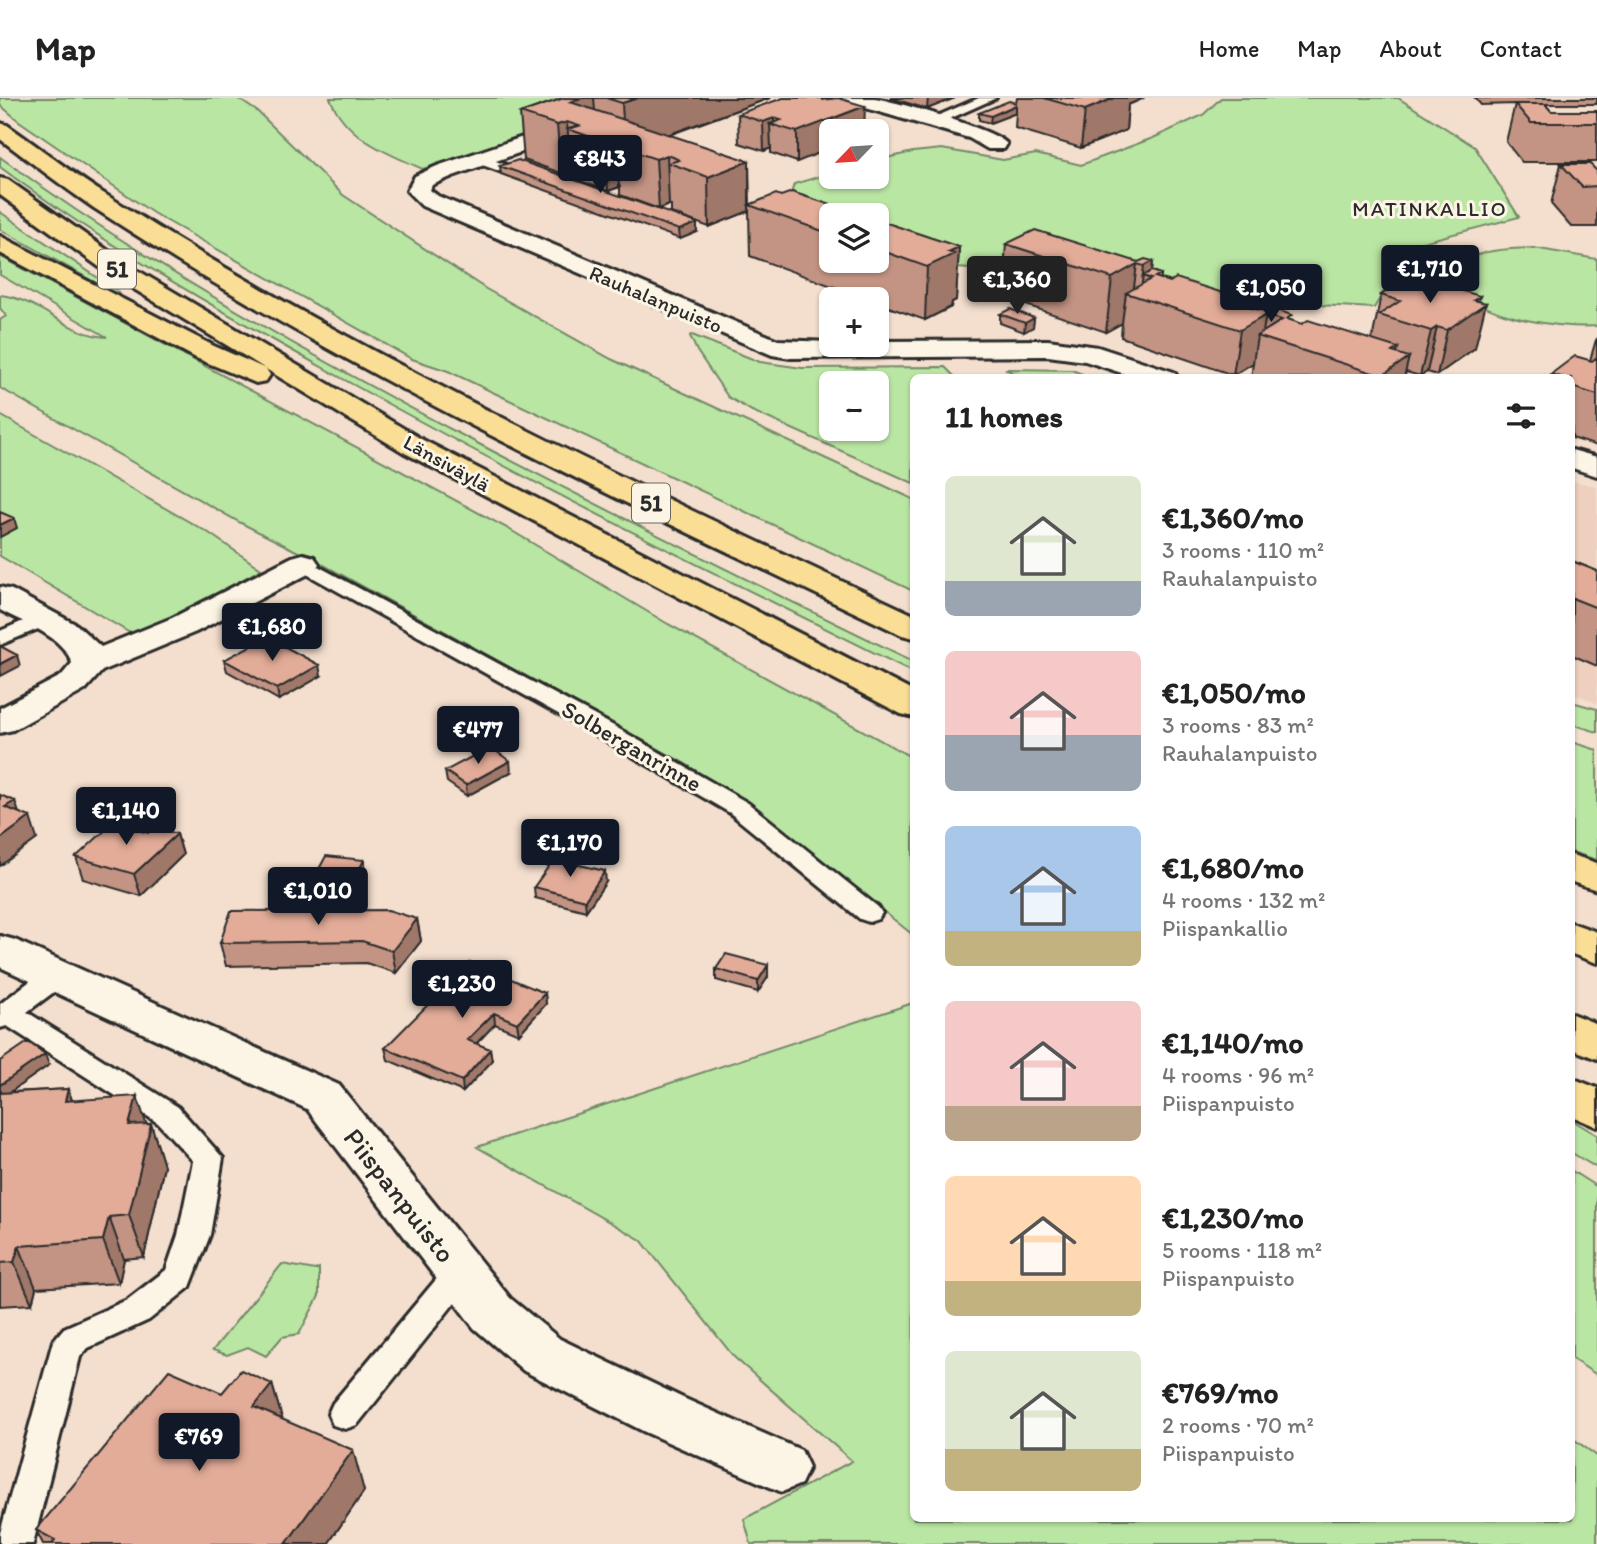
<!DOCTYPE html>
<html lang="en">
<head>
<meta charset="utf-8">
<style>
  :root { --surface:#fff; --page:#f6f6f6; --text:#222; --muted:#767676; --line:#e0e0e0; --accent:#111827 }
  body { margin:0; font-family:Itim,sans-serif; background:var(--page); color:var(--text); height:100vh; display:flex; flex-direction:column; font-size:26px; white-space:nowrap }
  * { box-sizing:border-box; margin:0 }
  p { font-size:23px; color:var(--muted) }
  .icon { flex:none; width:38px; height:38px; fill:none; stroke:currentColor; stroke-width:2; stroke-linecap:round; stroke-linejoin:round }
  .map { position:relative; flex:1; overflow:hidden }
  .sheet { position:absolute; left:910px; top:276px; width:665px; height:1148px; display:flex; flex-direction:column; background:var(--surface); border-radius:10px; box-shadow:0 2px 5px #0004 }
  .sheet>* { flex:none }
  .needle { width:46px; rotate:245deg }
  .tools { position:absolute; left:819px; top:21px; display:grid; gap:14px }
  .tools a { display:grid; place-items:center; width:70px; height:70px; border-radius:10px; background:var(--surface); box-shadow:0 2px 5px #0004; font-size:35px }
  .price { position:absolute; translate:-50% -60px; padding:0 16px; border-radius:7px; background:var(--accent); color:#fff; font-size:23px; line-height:46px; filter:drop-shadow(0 2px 4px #0008) }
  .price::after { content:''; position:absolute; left:50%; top:42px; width:21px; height:16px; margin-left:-10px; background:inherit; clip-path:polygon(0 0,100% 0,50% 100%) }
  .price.active { background:#222; color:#fff }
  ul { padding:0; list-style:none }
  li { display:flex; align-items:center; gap:21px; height:175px; padding:0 35px }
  li span { display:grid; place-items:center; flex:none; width:196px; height:140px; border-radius:10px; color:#555 }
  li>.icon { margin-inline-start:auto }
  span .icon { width:84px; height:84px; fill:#fffc; stroke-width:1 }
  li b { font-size:30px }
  h2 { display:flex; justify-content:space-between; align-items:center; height:84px; padding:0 35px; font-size:30px }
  header { display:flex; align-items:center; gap:42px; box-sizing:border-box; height:98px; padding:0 35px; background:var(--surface); border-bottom:2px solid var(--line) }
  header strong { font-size:33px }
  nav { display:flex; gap:38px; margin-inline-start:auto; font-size:24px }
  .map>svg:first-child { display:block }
  .built { fill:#efd0be }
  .green { fill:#bae6a3; stroke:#728867; stroke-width:2; fill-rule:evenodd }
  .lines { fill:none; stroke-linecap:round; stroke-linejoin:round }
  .lane-casing { stroke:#2b2b2b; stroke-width:6 }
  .street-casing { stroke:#2b2b2b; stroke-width:6 }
  .highway-casing { stroke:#2b2b2b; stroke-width:6 }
  .lane { fill:#fcf5e5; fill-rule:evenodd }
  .street { fill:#fcf5e5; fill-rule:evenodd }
  .highway { fill:#fbde96; fill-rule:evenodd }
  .wall { fill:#c39484; stroke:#2b2b2b; stroke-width:2 }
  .shaded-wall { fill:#9f786b; stroke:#2b2b2b; stroke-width:2 }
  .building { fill:#e3ac99; stroke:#2b2b2b; stroke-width:2 }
  .labels { text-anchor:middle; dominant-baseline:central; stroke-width:6; stroke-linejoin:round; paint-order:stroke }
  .far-neighbourhood-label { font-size:21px; letter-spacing:2px; fill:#2b2b2b; stroke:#fcf5e5 }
  .far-street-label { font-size:21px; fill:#2b2b2b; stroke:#fcf5e5 }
  .shield { fill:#fcf5e5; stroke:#6a6863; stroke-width:2 }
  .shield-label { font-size:23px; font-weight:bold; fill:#2b2b2b }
  .street-label { font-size:24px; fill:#2b2b2b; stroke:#fcf5e5 }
  .near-street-label { font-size:28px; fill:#2b2b2b; stroke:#fcf5e5 }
</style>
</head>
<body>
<header>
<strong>Map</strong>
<nav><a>Home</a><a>Map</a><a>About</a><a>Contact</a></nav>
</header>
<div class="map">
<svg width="1597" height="1446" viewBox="0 0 1597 1446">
  <rect width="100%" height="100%" fill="#f4dfce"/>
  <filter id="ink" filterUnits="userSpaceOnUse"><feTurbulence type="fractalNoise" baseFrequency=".0143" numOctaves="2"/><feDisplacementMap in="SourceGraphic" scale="14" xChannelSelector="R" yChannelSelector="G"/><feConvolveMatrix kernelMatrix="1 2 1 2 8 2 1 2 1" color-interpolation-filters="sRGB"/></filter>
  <g filter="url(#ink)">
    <path class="built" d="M1572 383 1597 388V605L1572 595Z"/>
    <path class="green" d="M0 0H237L258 14 343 97 486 191 611 261 913 401V493L448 273 412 261 153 115 19 23 0 7Z
      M330 0H632L423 71C386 55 346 40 330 0Z
      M1221 0H1398L1475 49 1519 119 1411 147 1374 210 1264 204 1144 182 940 169 877 153V117H831L790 99 794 86 831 75V79H877V62L913 54 942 51 1003 62 1036 56 1081 67 1153 40 1203 17Z
      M0 59C150 168 313 259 477 345 621 420 767 492 913 563V574C716 476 519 380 327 272 215 210 103 146 0 69Z
      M0 114 116 192 121 199 0 131Z
      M1534 150 1597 161V228C1561 231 1459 219 1454 174 1472 150 1506 151 1534 150Z
      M0 158 507 430 668 526 913 660V837L770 722 686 666 320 465 241 425 0 290V222L6 218 0 210V197C40 201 67 237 107 239L0 177Z
      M692 237 760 264 802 270 945 269 956 280H914L913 385 752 313 728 299 697 253 690 238ZM831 285H877V331H831Z
      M1005 271 1072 272 1092 280H1025Z
      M0 317 209 435 261 471 166 525 130 535 0 458Z
      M1572 604 1597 611V634L1572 626Z
      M1572 644 1597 652V762L1572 754Z
      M913 905 914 1421H1572V1340L1597 1358V1446H751L744 1421 852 1363 734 1259 641 1142 477 1049Z
      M1572 1022 1597 1037V1070L1572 1055Z
      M1572 1073 1597 1089V1277L1572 1261Z
      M282 1166 315 1172 319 1170V1198L299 1236 282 1239 266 1258 248 1249 227 1257 213 1252Z"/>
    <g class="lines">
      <defs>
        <path id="lane" d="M979 0H996L938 26H928L926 23Z
          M479 57 515 70 517 73 510 77 474 64 472 61Z
          M303 460 612 627 748 705 878 809 882 815 878 821 869 824 860 821 730 715 596 637 296 470 293 466 296 462Z
          M42 515 50 516 53 521 50 526 0 547V533Z
          M56 869 66 871 69 878 66 885 27 914 178 1009 223 1060 210 1137 190 1189 149 1222 88 1250 80 1259 33 1446H0V1435L53 1243 64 1230 127 1202 166 1172 178 1137 193 1063 158 1025 7 928 0 930V906L46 871Z
          M460 1162 471 1166 476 1175 471 1184 357 1327 345 1331 333 1327 328 1316 333 1305 449 1166Z"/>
        <path id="street" d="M638 0H668L665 4 453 78 432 87 430 92 438 98 778 242 831 244V247H877V243L1048 242 1098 249 1174 274 1178 280H1137L1085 263 1048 258 790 260 772 257 422 108 407 93 415 78 437 68Z
          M842 0C852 0 864 0 874 0 895 3 997 32 1007 46L1004 51H988L969 40 845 4Z
          M1572 352 1597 359V378L1572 370Z
          M303 456 314 459 319 466 314 473 196 534 102 573 85 592 13 632 0 635V610L61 578 72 565C63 538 24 525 0 512V489L12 492 77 527 101 549 172 520 292 459Z
          M0 838 15 842 339 987 510 1200 560 1241 683 1300 801 1352 809 1369 801 1386 782 1394 763 1386 645 1334 524 1273 474 1230 307 1011 0 869Z"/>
        <path id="highway" d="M0 25 7 27C42 51 75 78 111 100 366 262 640 389 914 517V540L902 537C627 406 349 277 94 110 62 88 31 64 0 41Z
          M0 80 8 82 127 166 423 342 914 594V619L901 616 403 354 109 176 0 97Z
          M0 138 214 248 266 271 270 277 266 283 256 285 196 260 0 155Z
          M1572 757 1597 765V792L1572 784Z
          M1572 825 1597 834V865L1572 856Z
          M1572 916 1597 926V961L1572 951Z
          M1572 980 1597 990V1029L1572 1018Z"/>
      </defs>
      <use href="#lane" class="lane-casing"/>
      <use href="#street" class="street-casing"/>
      <use href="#highway" class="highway-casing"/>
      <use href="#lane" class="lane"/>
      <use href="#street" class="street"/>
      <use href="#highway" class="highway"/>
    </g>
    <path class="wall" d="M564 0H770L669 37 749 63 750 107 831 117V163H877V127L959 149 956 202 952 204 951 209 925 222 877 205V201H867L750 158 749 113 709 129 671 115V107H669L659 111 620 97V89L608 93 572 80 571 72 561 75 524 62 520 15Z
      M832 0 797 64 771 55V50L764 53 739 45 738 16Z
      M891 0H955L927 11Z
      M1017 0H1144L1128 7 1126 32 1081 50 1015 30 1016 15 990 25 979 22V15L1016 5Z
      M1475 0H1597V6H1545L1551 13H1597V64H1522L1506 44 1515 6 1481 7Z
      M1561 66 1597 73V129H1571L1551 106Z
      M500 68 697 134 680 141 501 76Z
      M1006 146 1138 164 1153 163 1152 173 1161 176V181L1258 206 1257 211 1302 226 1372 242 1381 197 1478 203 1475 250 1437 277 1427 274 1420 278 1406 274 1404 280H1251L1253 265 1233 277 1121 239 1122 225 1106 234 1002 199Z
      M1000 216 1034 220 1033 229 1024 234 1000 225Z
      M1597 241V348L1572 340V280H1550L1551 276 1590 262 1596 242Z
      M1572 463 1597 473V568L1572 557Z
      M224 562 321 578 279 602 227 573Z
      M445 673 511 674 467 698 447 684Z
      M148 735 177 736 183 757 141 798 83 781 76 759Z
      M364 762 366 773 353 799 314 795 312 784Z
      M606 784 586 813 535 800 534 789Z
      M417 821 421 843 396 875 366 865 226 868 220 845Z
      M768 867V879L758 894 716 882V871Z
      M545 895 546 906 519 936 495 926 476 946 490 951 492 963 463 994 388 962 385 950Z
      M0 963 49 967 10 994 68 991 72 1002 146 1026H151L164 1068 144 1159 124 1161 119 1185 36 1190 32 1206 0 1208Z
      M272 1286 282 1321 364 1393 328 1446H43L36 1432 222 1295Z"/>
    <path class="shaded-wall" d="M582 0H594L597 41 579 28 570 4Z
      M638 0H770L628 51V44L624 43 622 5Z
      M828 0H832V21L865 8 864 33H831V50L797 64V34L822 2Z
      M928 0H955L927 11Z
      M1114 0H1144L1128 7 1126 32 1081 50 1085 12Z
      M1016 7V15L990 25 991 18Z
      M774 20V28L770 26 771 50 764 53 763 24Z
      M567 24 571 72 561 75 557 27Z
      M616 40 619 89 608 93 605 44Z
      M667 57 669 107 659 111 656 61Z
      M749 63V113L709 129 708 79Z
      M697 125V134L680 141 679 132Z
      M959 149 956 202 952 204 951 209 925 222 927 169 948 154Z
      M1153 163 1149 202 1151 181 1143 178 1140 200 1144 168Z
      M1137 166 1133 197 1126 195 1122 225 1106 234 1112 180Z
      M1480 198 1476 212 1486 205 1475 250 1437 277 1447 232 1474 202Z
      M1258 206 1255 223 1266 217 1262 239 1257 238 1253 265 1233 277 1240 232 1252 210Z
      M1034 220 1033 229 1024 234 1025 225Z
      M1437 229 1427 274 1420 278 1431 233Z
      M1398 250 1393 270 1409 259 1404 280H1382L1392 254Z
      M14 420 17 430 0 439V427Z
      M17 557 20 568 1 578 0 566Z
      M319 567 321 578 279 602 277 591Z
      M510 663 511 674 467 698 466 687Z
      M15 703 22 724 5 709Z
      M30 719 37 741 0 768V741Z
      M177 736 183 757 141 798 134 776Z
      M364 762 366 773 353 799 351 788Z
      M605 773 606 784 586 813 585 802Z
      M417 821 421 843 396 875 392 853Z
      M768 867V879L758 894V883Z
      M545 895 546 906 519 936 517 925Z
      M494 915 495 926 469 953 467 942Z
      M490 951 492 963 463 994 462 983Z
      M45 956 49 967 3 999 0 991V987Z
      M68 991 83 1033 65 1003Z
      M137 998 149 1034 151 1026 164 1068 144 1159 129 1117V1027Z
      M109 1119 124 1161 119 1185 103 1142Z
      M19 1148 36 1190 32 1206 14 1164Z
      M272 1286 284 1327 254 1309Z
      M353 1352 364 1393 328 1446H286Z"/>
    <path class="building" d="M564 0H582L570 4 749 63 708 79 669 65 679 62 673 59 667 57 656 61 617 48 628 44 616 40 605 44 568 31 579 28 567 24 557 27 520 15Z
      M606 0H638L622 5Z
      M783 0H828L822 2 838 0 865 8 797 34 770 26 781 22 774 20 763 24 738 16Z
      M1044 0H1114L1085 12Z
      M1009 3 1016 5V7L991 18 979 15Z
      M1515 6H1545L1551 13H1597V25H1531Z
      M518 62 697 125 679 132 500 68Z
      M1561 66H1590L1597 73V88L1582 89Z
      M792 94 861 117H831V136L749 107 776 96 781 98Z
      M884 124 959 149 948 154 954 156 927 169 877 151V127Z
      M1035 132 1138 164 1145 161 1153 163 1144 168 1137 166 1112 180 1006 146Z
      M1152 173 1161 176 1155 179 1170 184 1176 180 1258 206 1252 210 1268 214 1274 211 1292 217 1287 221 1302 226 1308 222 1398 250 1392 254 1409 259 1382 278 1257 238 1282 222 1266 217 1240 232 1126 195 1151 181 1143 178Z
      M1407 181 1418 184 1423 181 1480 198 1474 202 1486 205 1447 232 1437 229 1431 233 1379 217 1400 203 1381 197Z
      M1010 211 1034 220 1025 225 1000 216Z
      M1575 258 1592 263 1597 259V297L1572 289V280H1564L1551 276Z
      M0 414 14 420 0 427Z
      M1572 463 1597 473V510L1572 500Z
      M267 539 319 567 277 591 224 562Z
      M0 548 17 557 0 566Z
      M490 649 510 663 466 687 445 673Z
      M0 697 15 703 5 709 30 719 0 741Z
      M113 725 148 735 154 729 177 736 134 776 76 759Z
      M326 758 364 762 351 788 312 784Z
      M554 761 605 773 585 802 534 789Z
      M388 812 417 821 392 853 362 843 220 845 231 813Z
      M726 856 768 867 758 883 716 871Z
      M470 864 545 895 517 925 494 915 467 942 490 951 462 983 385 950Z
      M28 944 45 956 0 987V963Z
      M68 991 65 1003 137 998 129 1027 151 1026 129 1117 109 1119 103 1142 19 1148 14 1164 0 1165V995Z
      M169 1272 222 1295 241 1272 272 1286 254 1309 353 1352 286 1446H52L55 1442 36 1432Z"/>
  </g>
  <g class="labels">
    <g class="far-neighbourhood-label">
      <text x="1430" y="110">MATINKALLIO</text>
    </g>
    <g class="far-street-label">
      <text transform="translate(656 201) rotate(23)">Rauhalanpuisto</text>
      <text transform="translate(447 365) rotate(29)">Länsiväylä</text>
    </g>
    <g class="shield">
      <rect x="98" y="151.5" width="38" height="39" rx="5"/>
      <rect x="632" y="385.5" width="38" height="39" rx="5"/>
    </g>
    <g class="shield-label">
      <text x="117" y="171">51</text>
      <text x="651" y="405">51</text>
    </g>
    <g class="street-label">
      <text transform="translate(632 648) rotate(30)">Solberganrinne</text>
    </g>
    <g class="near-street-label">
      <text transform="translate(400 1097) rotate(52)">Piispanpuisto</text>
    </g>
  </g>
</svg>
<div class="tools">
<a><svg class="needle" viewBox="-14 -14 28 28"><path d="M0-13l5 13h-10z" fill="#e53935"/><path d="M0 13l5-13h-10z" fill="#767676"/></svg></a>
<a><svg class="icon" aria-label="layers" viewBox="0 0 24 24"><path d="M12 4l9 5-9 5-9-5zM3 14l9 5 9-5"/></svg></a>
<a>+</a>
<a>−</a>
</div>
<b class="price" style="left:600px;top:97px">€843</b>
<b class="price" style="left:1430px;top:207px">€1,710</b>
<b class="price active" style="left:1017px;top:218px">€1,360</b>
<b class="price" style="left:1271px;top:226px">€1,050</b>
<b class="price" style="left:272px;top:565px">€1,680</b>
<b class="price" style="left:478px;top:668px">€477</b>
<b class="price" style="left:126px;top:749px">€1,140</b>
<b class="price" style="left:570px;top:781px">€1,170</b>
<b class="price" style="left:318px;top:829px">€1,010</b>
<b class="price" style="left:462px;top:922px">€1,230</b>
<b class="price" style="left:199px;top:1375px">€769</b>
<section class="sheet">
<h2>11 homes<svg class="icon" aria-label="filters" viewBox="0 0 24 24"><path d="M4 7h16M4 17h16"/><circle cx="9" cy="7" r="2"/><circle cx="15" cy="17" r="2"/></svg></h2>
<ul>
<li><span style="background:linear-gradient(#dfe7d0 75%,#9aa5b1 0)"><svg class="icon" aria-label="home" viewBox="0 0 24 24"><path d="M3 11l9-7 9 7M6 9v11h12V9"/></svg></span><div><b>€1,360/mo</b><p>3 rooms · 110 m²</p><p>Rauhalanpuisto</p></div></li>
<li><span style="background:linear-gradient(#f6c9c9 60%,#9aa5b1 0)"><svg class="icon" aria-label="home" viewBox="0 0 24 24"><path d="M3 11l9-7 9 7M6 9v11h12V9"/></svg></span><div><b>€1,050/mo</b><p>3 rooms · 83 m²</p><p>Rauhalanpuisto</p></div></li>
<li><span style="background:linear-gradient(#a9c7e8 75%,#c2b280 0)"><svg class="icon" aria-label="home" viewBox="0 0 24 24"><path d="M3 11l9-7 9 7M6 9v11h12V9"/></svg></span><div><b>€1,680/mo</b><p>4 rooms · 132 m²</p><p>Piispankallio</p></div></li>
<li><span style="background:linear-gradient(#f6c9c9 75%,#b9a48a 0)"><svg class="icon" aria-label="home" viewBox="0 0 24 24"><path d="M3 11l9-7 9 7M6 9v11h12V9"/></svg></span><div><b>€1,140/mo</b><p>4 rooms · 96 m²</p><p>Piispanpuisto</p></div></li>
<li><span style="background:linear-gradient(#ffd9b3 75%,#c2b280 0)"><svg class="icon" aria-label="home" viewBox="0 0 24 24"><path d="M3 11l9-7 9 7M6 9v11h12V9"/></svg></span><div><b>€1,230/mo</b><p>5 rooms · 118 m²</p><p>Piispanpuisto</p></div></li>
<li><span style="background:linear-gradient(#dfe7d0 70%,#c2b280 0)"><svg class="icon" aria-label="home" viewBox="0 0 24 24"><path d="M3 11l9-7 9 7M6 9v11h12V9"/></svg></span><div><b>€769/mo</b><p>2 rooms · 70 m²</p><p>Piispanpuisto</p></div></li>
</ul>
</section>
</div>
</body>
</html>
